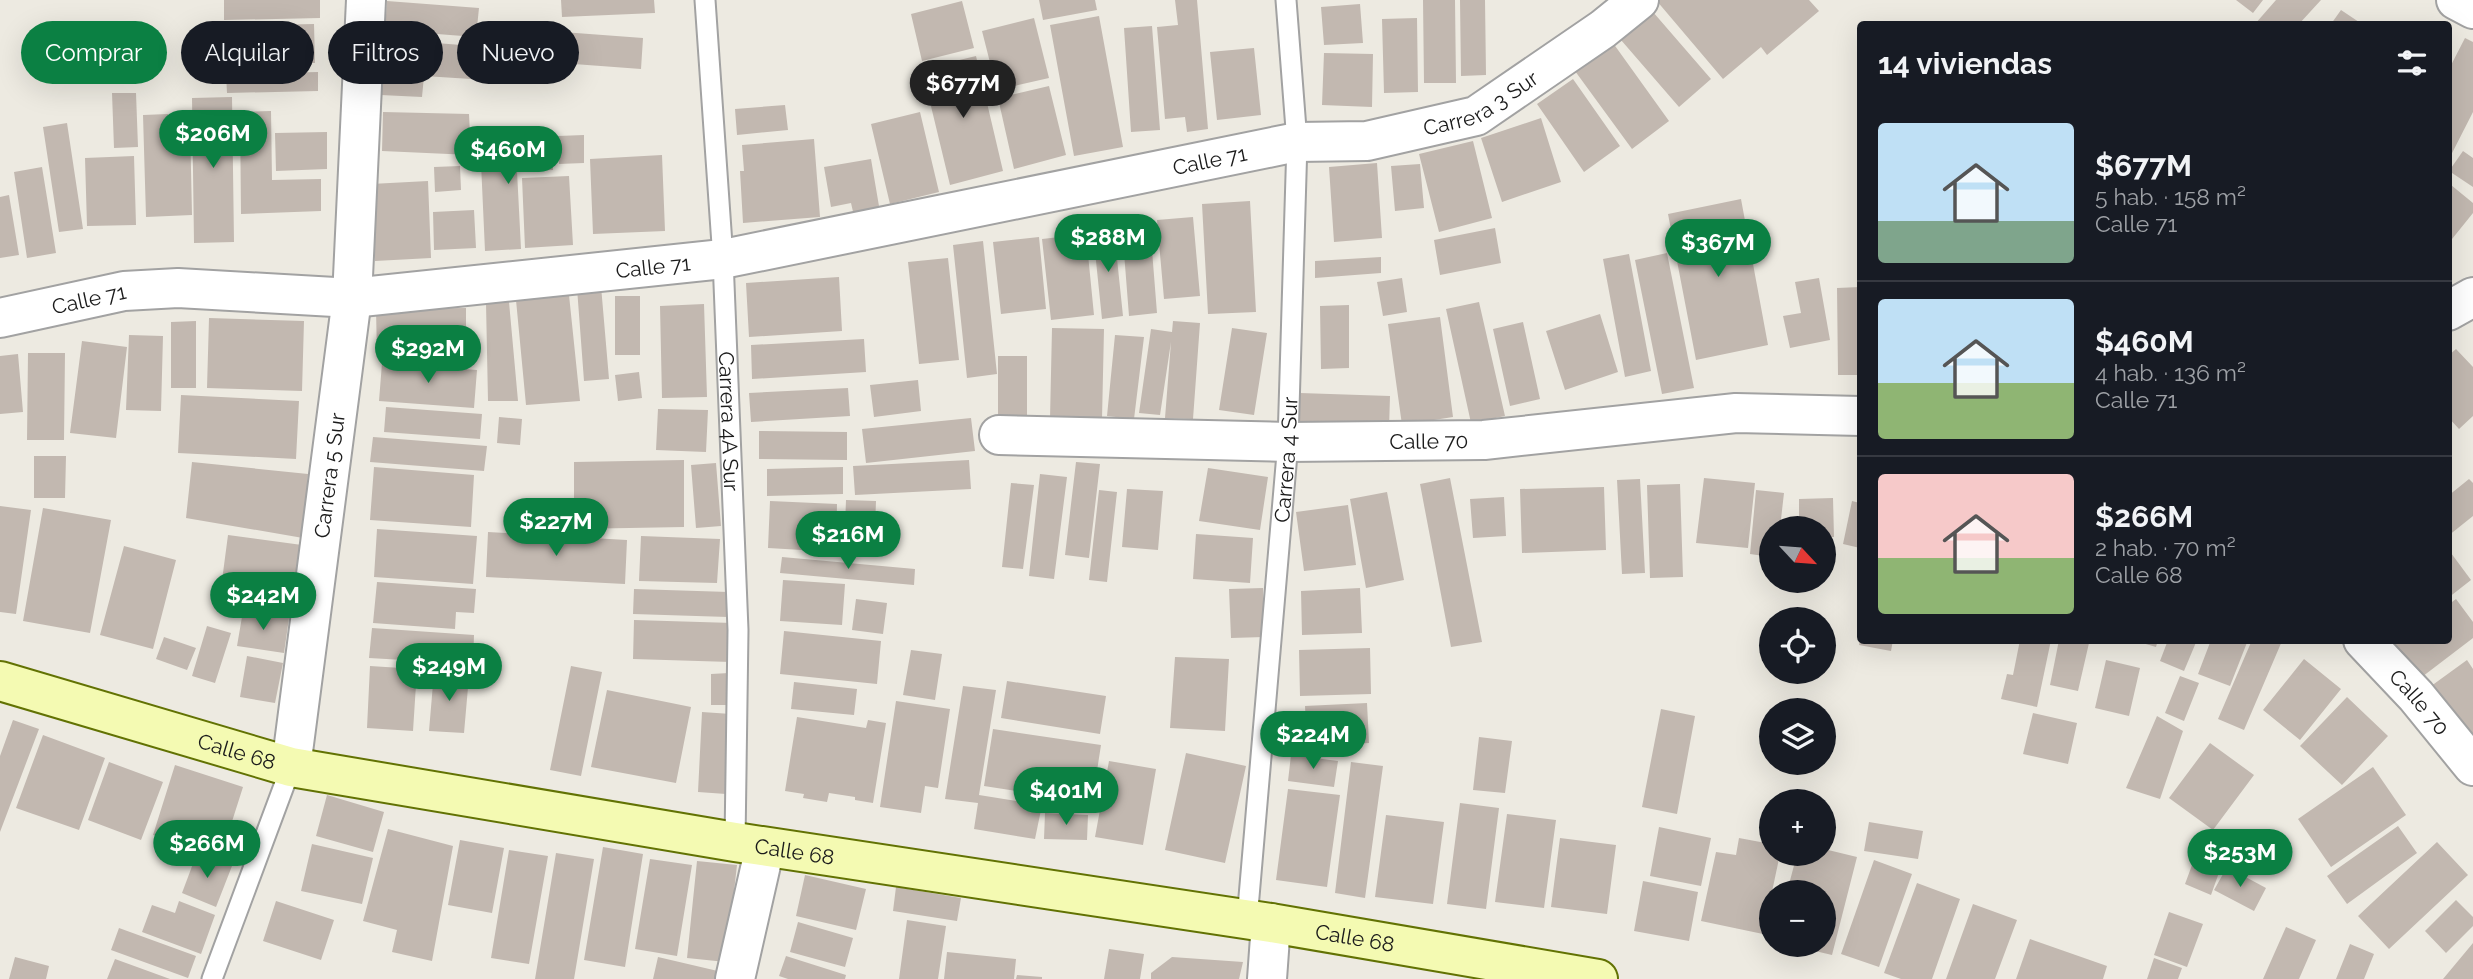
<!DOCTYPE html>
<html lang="es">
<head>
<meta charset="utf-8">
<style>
  :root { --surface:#171b24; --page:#20242c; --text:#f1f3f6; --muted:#9ea1a6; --line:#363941; --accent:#0b8043 }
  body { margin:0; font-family:Raleway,sans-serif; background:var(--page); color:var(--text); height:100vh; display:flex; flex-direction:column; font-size:26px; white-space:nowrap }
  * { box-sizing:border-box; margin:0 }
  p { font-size:23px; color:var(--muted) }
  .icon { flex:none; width:38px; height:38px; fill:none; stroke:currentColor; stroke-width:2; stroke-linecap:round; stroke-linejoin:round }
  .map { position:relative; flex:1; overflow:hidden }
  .side { position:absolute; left:1857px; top:21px; width:595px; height:623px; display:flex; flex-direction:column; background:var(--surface); border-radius:7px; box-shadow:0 7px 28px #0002 }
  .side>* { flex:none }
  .hud { position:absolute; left:21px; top:21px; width:665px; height:63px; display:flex; gap:14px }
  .needle { width:46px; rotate:116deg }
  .tools { position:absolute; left:1759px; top:516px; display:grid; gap:14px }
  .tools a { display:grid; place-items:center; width:77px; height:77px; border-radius:50%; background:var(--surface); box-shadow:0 7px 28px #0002; font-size:35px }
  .price { position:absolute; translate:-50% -60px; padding:0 16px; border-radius:24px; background:var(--accent); color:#fff; font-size:23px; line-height:46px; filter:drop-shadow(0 2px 4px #0008) }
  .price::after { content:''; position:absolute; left:50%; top:42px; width:21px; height:16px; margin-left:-10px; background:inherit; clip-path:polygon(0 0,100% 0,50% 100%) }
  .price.on { background:#222; color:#fff }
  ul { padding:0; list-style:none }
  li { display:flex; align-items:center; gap:21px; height:175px; padding:0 21px }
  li+li { border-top:2px solid var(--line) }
  li span { display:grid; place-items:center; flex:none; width:196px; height:140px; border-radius:7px; color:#555 }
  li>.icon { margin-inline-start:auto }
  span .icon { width:84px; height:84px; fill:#fffc; stroke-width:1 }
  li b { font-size:30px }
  h2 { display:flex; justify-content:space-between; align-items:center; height:84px; padding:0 21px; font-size:30px }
  .chip { padding:0 24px; border-radius:32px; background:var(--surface); box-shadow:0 7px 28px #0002; font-size:24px; line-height:63px }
  .chip.on { background:var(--accent); color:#fff }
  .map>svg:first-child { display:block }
  .building { fill:#c2b8b0 }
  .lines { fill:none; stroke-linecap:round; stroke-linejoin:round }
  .lane-casing { stroke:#a2a2a2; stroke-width:23 }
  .street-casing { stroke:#a2a2a2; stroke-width:42 }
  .secondary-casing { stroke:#627203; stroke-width:42 }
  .lane { stroke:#fff; stroke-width:19 }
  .street { stroke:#fff; stroke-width:38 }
  .secondary { stroke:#f4fab2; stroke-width:38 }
  .labels { text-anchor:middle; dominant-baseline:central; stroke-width:6; stroke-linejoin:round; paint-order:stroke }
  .street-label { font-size:21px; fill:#1b1b1b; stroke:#fff }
</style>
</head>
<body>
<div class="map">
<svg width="2473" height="979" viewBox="0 0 2473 979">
  <rect width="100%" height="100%" fill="#edeae1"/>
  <path class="building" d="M224 0H320V18L224 20Z
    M561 0H654L655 13 562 17Z
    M1039 0H1095L1097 10 1043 20Z
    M1175 0H1197L1208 129 1187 132 1185 117 1165 119 1157 27 1178 25Z
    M1423 0H1455L1456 83H1424Z
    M1460 0H1485L1486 75 1461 76Z
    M1656 0H1809L1819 11 1767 55 1761 47 1723 79Z
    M2236 0H2263L2253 13Z
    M2276 0H2321L2299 24H2255Z
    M387 1 479 8 476 37 385 30Z
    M962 1 974 48 922 61 911 14Z
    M1360 4 1363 43 1324 45 1321 7Z
    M2341 10 2362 24H2331Z
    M1653 12 1711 79 1679 107 1621 40Z
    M1099 16 1123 147 1074 156 1050 25Z
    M1034 18 1049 78 997 90 982 31Z
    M1417 18 1418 92 1384 93 1382 19Z
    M314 24 315 63 220 64V26Z
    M1152 26 1160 130 1131 132 1124 28Z
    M549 31 643 38 641 69 547 62Z
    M2465 38 2473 42V112L2448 161V71Z
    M385 39 474 46 471 79 424 76 422 97 381 95Z
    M1613 43 1669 121 1632 149 1575 71Z
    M1254 48 1261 115 1217 120 1210 52Z
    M1324 53 1373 54 1372 107 1322 105Z
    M976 56 1003 171 950 185 922 69Z
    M318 72V91L227 93 226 74Z
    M1573 79 1620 146 1584 172 1537 104Z
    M1049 86 1066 155 1014 169 998 98Z
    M112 93H136L138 147 114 148Z
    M232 97 234 242 194 243 192 98Z
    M785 105 788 130 737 135 735 109Z
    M271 111 272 180 321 179V211L241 214 240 112Z
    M383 112 469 114 471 155 382 151Z
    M920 112 939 192 890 204 871 124Z
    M168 114V125L190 124 192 215 146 217 143 115Z
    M1541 118 1561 182 1502 202 1481 138Z
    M67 123 83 229 59 232 43 127Z
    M327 132V169L276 171 275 133Z
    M584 135V163L559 164 558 136Z
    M552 137 553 170 517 171 521 249 485 251 480 141Z
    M814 139 820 217 743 223 740 171H744L742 145Z
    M1473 141 1492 218 1439 232 1419 154Z
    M2463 151 2473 158V187L2449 171Z
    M662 155 665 231 593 234 590 159Z
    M134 156 136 225 87 226 85 158Z
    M871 159 880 212 854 216 851 203 831 207 824 167Z
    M1377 163 1382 238 1334 242 1329 167Z
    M1420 164 1424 208 1395 211 1391 166Z
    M460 166 461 190 435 192 434 167Z
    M42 167 56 253 27 258 14 172Z
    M569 176 573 245 525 248 522 178Z
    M428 181 431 258 375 261 371 184Z
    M2451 185 2473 203V213L2448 244V189Z
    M9 195 19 255 0 258V197Z
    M1741 199 1768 345 1696 360 1668 214Z
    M1250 201 1256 312 1208 314 1202 204Z
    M474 210 476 248 434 250 433 212Z
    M1193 217 1200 296 1164 299 1157 220Z
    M1150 225 1157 313 1129 316 1122 227Z
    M1495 228 1501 263 1440 275 1434 240Z
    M1114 230 1123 316 1102 319 1093 232Z
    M1086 234 1094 315 1051 320 1042 239Z
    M1039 237 1046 309 1001 314 993 242Z
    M983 241 997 374 967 378 953 245Z
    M1667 253 1694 388 1662 394 1635 260Z
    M1629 254 1651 371 1625 377 1603 259Z
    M1381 257V273L1315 278V261Z
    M948 258 959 360 919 364 908 262Z
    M839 277 842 331 749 337 746 283Z
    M1402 278 1407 312 1383 316 1377 282Z
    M1819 278 1830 340 1790 348 1783 316 1801 313 1795 282Z
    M601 286 609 379 584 381 577 288Z
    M1860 287V375H1838L1837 288Z
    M569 295 580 401 526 405 516 300Z
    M615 296H640V355H615Z
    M509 302 518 401H488L486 303Z
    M1479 302 1505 416 1471 423 1446 309Z
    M704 304 707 397 662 398 660 306Z
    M1349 305V368L1321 369 1320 306Z
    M466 308V363L377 356 376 309Z
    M1600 314 1618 372 1565 390 1546 331Z
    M1440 317 1453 417 1402 425 1388 324Z
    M209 318 304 321 302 391 207 388Z
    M196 321V388H171V322Z
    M1173 321 1200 323 1193 419 1165 418 1171 342 1160 415 1139 413 1151 329 1172 332Z
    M1523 322 1540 399 1510 406 1493 329Z
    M1052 328 1104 329 1102 419H1050Z
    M1232 328 1267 333 1254 415 1219 410Z
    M129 335 163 336 161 411 126 410Z
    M1115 335 1144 337 1134 419 1107 416Z
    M864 339 866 372 752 379 751 345Z
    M82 341 127 347 116 438 70 433Z
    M2456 349 2473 367V416L2459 429 2448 417V356Z
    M28 353H65L64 440H27Z
    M18 354 23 412 0 414V356Z
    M998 356H1027V423H998Z
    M382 363 477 370 474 408 379 401Z
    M639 372 642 398 618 401 615 375Z
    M918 380 921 411 874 417 870 385Z
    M848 388 850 416 751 422 749 393Z
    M1300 393 1390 396 1389 429 1299 425Z
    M181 395 299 401 296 459 178 453Z
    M386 407 482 414 480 439 384 432Z
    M658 409 708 410 706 452 656 450Z
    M499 417 522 419 520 445 497 443Z
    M971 418 975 451 866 463 862 429Z
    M759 431 847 432V460L759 459Z
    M373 437 487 446 484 471 370 462Z
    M34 456H66L65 498H34Z
    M684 460V527L574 529V462Z
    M969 460 971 489 855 495 853 466Z
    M192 462 308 474 303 538 186 518Z
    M1076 462 1100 464 1089 558 1065 555Z
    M716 463 721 526 696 528 691 465Z
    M374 467 474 475 471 527 370 520Z
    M843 467V494L767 496V469Z
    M1208 468 1268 477 1260 530 1199 521Z
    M1040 474 1067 477 1054 579 1029 576Z
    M1450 478 1482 642 1451 647 1420 484Z
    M1704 478 1755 483 1748 548 1696 543Z
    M1640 479 1645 573 1622 574 1617 480Z
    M2469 479 2473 483V516L2448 536V496Z
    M1011 483 1034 485 1023 569 1002 567Z
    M1680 484 1683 577 1650 578 1647 485Z
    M1604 487 1606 550 1522 553 1520 489Z
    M1127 489 1163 491 1158 550 1122 547Z
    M1099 490 1117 492 1107 582 1089 580Z
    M1756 490 1784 493 1780 528H1771V557L1750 554Z
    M1387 492 1404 580 1366 588 1350 499Z
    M1504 497 1506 536 1473 538 1470 499Z
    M1833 498 1834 537 1824 538V528H1799V499Z
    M846 500 876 501 874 554 844 552Z
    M770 501 837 504 836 552 768 548Z
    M1852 501 1860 503V548L1843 544Z
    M1348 505 1356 565 1304 571 1296 512Z
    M0 506 31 510 16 614 0 612Z
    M43 508 111 520 90 633 23 621Z
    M377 529 477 536 473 584 374 577Z
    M488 532 627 540 625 584 486 577Z
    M1196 534 1253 538 1250 583 1193 579Z
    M228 535 302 545 295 597 221 588Z
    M641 536 720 539 717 583 639 581Z
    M124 546 176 560 153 649 100 635Z
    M2451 553 2471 580 2448 598V555Z
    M782 557 915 569 914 585 780 573Z
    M783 580 845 584 842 625 780 621Z
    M377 582 476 589 474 613 456 612 455 629 373 623Z
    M1263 588 1264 637 1231 638 1229 589Z
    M1360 588 1362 633 1302 635 1301 591Z
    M634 589 729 592 728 617 633 614Z
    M856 599 887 603 883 634 852 630Z
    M2456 599 2473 622V638L2414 683 2389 649 2400 640H2448V605Z
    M243 611 289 618 284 653 237 646Z
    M634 620 733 623 731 662 633 659Z
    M207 626 231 633 215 683 192 676Z
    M372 628 474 635 473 664 369 658Z
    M784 631 881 641 877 684 780 674Z
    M164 637 196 648 187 670 156 659Z
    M1860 640H1893L1891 651 1859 645Z
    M2020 640H2051L2037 707 2001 699 2007 674 2013 675Z
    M2059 640 2089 643 2078 691 2050 685Z
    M2132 640H2158L2156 647Z
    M2168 640H2197L2184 671 2160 661Z
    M2211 640H2248L2230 686 2198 674Z
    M2252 640 2282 641 2244 730 2218 719Z
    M1370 648 1371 694 1300 696 1299 650Z
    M911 650 942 654 935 700 903 695Z
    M247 656 283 663 275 703 240 697Z
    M1175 657 1229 659 1225 731 1170 728Z
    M2304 659 2341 689 2300 740 2263 710Z
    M2106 660 2140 668 2129 716 2095 708Z
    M2467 660 2473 669V750L2427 689Z
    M370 666 417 669 413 731 367 728Z
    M571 666 602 672 581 776 550 770Z
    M434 672 469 676 464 733 429 731Z
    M729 673 730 705H711V674Z
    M2180 676 2199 683 2184 721 2165 713Z
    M1007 681 1106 696 1100 734 1001 718Z
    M794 682 857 689 854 715 791 709Z
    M963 686 996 690 979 795 1042 805 1035 839 974 829 978 803 945 799Z
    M607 690 691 707 676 783 591 767Z
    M2347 697 2388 736 2342 785 2300 746Z
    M896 701 950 709 938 788 925 786 921 813 880 807Z
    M1367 703 1369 743 1307 747 1305 706Z
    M1661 709 1695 716 1677 814 1642 807Z
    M702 712 731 714 726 794 698 792Z
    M2033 713 2077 723 2068 764 2023 754Z
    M2157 716 2183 731 2160 799 2126 788Z
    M797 717 866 728 868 720 886 723 873 803 855 800V797L829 793 827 802 803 798 804 794 785 791Z
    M13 720 39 729 0 832V756Z
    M993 729 1101 745 1092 803 984 786Z
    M43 735 105 758 79 830 16 808Z
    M1479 737 1512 741 1505 793 1473 790Z
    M2210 743 2254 775 2213 830 2169 798Z
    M1186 753 1246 766 1225 863 1165 850Z
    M1291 755 1338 761 1334 787 1288 781Z
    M1109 761 1156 769 1143 845 1095 837Z
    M109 762 163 782 141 840 88 820Z
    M1351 762 1383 766 1365 898 1335 893Z
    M175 765 243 787 221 856 153 835Z
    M2373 767 2406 815 2331 867 2298 819Z
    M1288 789 1340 795 1327 887 1276 880Z
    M327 795 384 812 373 852 316 836Z
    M1460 803 1499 808 1486 909 1447 904Z
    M1045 813 1088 815 1087 840 1044 839Z
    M1507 814 1556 820 1544 908 1495 902Z
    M1386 815 1444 822 1433 904 1375 897Z
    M1869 822 1923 831 1918 859 1864 851Z
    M2398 826 2417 853 2347 904 2327 876Z
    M1659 827 1711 838 1701 886 1650 876Z
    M388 829 453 846 432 961 392 952 397 930 363 921Z
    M1560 838 1616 845 1607 914 1551 907Z
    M1739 838 1771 844V854H1780L1763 934 1701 921 1716 852 1736 855Z
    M460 840 504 848 492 913 448 905Z
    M2437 842 2468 875 2389 949 2358 916Z
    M312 844 373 858 362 904 301 891Z
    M603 847 643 854 625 967 584 960Z
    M1824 849 1857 857 1832 955 1794 946 1824 945V892H1787L1797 854H1824Z
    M509 850 548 856 529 964 491 958Z
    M197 853 232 866 216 907 182 893Z
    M556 853 594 859 574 979H535Z
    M2195 857 2221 867 2211 895 2185 884Z
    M650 859 692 865 677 956 635 949Z
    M1874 860 1912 874 1879 967 1841 954Z
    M697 861 737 865 726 962 687 958Z
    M2227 867 2266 888 2254 911 2214 890Z
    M805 875 866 889 856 930 796 916Z
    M1643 881 1698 892 1689 941 1634 931Z
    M1917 883 1960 899 1932 979H1901L1884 973Z
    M896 887 961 898 957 921 893 911Z
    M2456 900 2473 917V926L2446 953 2425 931Z
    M179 901 215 915 201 954 142 932 152 905 175 913Z
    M276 901 334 920 321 960 263 941Z
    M1973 904 2017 920 1995 979H1946Z
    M2169 912 2203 924 2187 967 2154 955Z
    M907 920 946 926 938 979H899Z
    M798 922 853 938 845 967 790 952Z
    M2286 927 2316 940 2299 979H2263Z
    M119 928 196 956 188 978 111 950Z
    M2030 939 2107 966 2103 979H2016Z
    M2473 943V979H2443Z
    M2350 944 2374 954 2364 979H2336Z
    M1109 949 1144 954 1140 979H1104Z
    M947 952 1016 959 1014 979H944Z
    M786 956 846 975 845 979H788L779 976Z
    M15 957 49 966 46 979H9Z
    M658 957 722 972 721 979H653Z
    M1172 957 1243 962 1239 979H1151V973Z
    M2154 958 2182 968 2178 979H2147Z
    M115 959 170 979H107Z
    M1017 975 1042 977V979H1016Z"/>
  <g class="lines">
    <defs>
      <g id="lane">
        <path id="s1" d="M705 0 723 259 738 630 735 842"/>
        <path id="s2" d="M1247 920 1288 442 1297 142 1286 0"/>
        <path d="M212 979 291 767"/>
      </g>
      <g id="street">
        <path d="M2456 0 2473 9"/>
        <path d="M2448 311 2473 297"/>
        <path id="s3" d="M0 318 124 291 178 288 352 298 723 259 1297 142 1367 141 1476 116 1603 29 1639 0"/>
        <path id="s4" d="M999 435 1288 442 1484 440 1736 413 1860 416"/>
        <path id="s5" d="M2363 640 2416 696 2473 766"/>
        <path id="s6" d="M291 767 352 298 366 0"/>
        <path d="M735 979 765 847"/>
        <path d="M1267 979 1271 923"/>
      </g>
      <g id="secondary">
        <path id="s7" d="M0 681 291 767 735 842 1271 923 1598 979"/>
      </g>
    </defs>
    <use href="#lane" class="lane-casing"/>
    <use href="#street" class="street-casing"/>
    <use href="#secondary" class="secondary-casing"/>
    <use href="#lane" class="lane"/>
    <use href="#street" class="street"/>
    <use href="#secondary" class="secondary"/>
  </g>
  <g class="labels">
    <g class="street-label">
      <text stroke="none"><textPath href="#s3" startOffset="1505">Carrera 3 Sur</textPath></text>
      <text stroke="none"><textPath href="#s3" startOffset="1225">Calle 71</textPath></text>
      <text stroke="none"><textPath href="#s3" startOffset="658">Calle 71</textPath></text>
      <text stroke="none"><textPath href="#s3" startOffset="91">Calle 71</textPath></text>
      <text stroke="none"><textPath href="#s1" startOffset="422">Carrera 4A Sur</textPath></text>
      <text stroke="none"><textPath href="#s4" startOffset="430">Calle 70</textPath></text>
      <text stroke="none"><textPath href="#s2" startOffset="462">Carrera 4 Sur</textPath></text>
      <text stroke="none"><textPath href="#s6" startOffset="294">Carrera 5 Sur</textPath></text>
      <text stroke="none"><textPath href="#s5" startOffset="84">Calle 70</textPath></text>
      <text stroke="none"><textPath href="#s7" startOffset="247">Calle 68</textPath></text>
      <text stroke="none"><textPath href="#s7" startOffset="814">Calle 68</textPath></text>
      <text stroke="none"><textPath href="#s7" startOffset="1381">Calle 68</textPath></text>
    </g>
  </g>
</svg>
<div class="tools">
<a><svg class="needle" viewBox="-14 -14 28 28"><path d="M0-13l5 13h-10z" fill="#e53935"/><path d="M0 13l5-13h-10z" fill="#9ea1a6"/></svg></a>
<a><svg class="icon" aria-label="locate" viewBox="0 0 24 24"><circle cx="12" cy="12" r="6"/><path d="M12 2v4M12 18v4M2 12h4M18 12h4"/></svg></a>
<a><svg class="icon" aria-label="layers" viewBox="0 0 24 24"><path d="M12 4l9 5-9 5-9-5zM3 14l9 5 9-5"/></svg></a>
<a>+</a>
<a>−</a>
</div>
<b class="price on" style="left:963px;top:120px">$677M</b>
<b class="price" style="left:213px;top:170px">$206M</b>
<b class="price" style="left:508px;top:186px">$460M</b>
<b class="price" style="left:1108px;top:274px">$288M</b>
<b class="price" style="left:1718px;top:279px">$367M</b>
<b class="price" style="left:428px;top:385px">$292M</b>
<b class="price" style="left:556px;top:558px">$227M</b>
<b class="price" style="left:848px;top:571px">$216M</b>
<b class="price" style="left:263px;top:632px">$242M</b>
<b class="price" style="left:449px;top:703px">$249M</b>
<b class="price" style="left:1313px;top:771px">$224M</b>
<b class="price" style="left:1066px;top:827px">$401M</b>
<b class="price" style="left:207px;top:880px">$266M</b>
<b class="price" style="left:2240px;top:889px">$253M</b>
<div class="hud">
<a class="chip on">Comprar</a>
<a class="chip">Alquilar</a>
<a class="chip">Filtros</a>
<a class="chip">Nuevo</a>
</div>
<section class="side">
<h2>14 viviendas<svg class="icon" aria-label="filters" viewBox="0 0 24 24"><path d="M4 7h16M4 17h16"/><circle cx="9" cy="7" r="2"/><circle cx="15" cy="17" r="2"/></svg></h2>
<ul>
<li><span style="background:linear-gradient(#bfe0f5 70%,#7fa58c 0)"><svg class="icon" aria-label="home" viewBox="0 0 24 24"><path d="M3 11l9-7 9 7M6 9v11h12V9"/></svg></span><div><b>$677M</b><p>5 hab. · 158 m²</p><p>Calle 71</p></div></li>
<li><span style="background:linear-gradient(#bfe0f5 60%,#8fb573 0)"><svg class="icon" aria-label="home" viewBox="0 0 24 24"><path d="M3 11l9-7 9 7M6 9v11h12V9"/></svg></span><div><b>$460M</b><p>4 hab. · 136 m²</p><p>Calle 71</p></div></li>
<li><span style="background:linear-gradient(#f6c9c9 60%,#8fb573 0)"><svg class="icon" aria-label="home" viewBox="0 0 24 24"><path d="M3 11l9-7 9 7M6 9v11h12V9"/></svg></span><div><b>$266M</b><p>2 hab. · 70 m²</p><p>Calle 68</p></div></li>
</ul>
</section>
</div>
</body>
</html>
